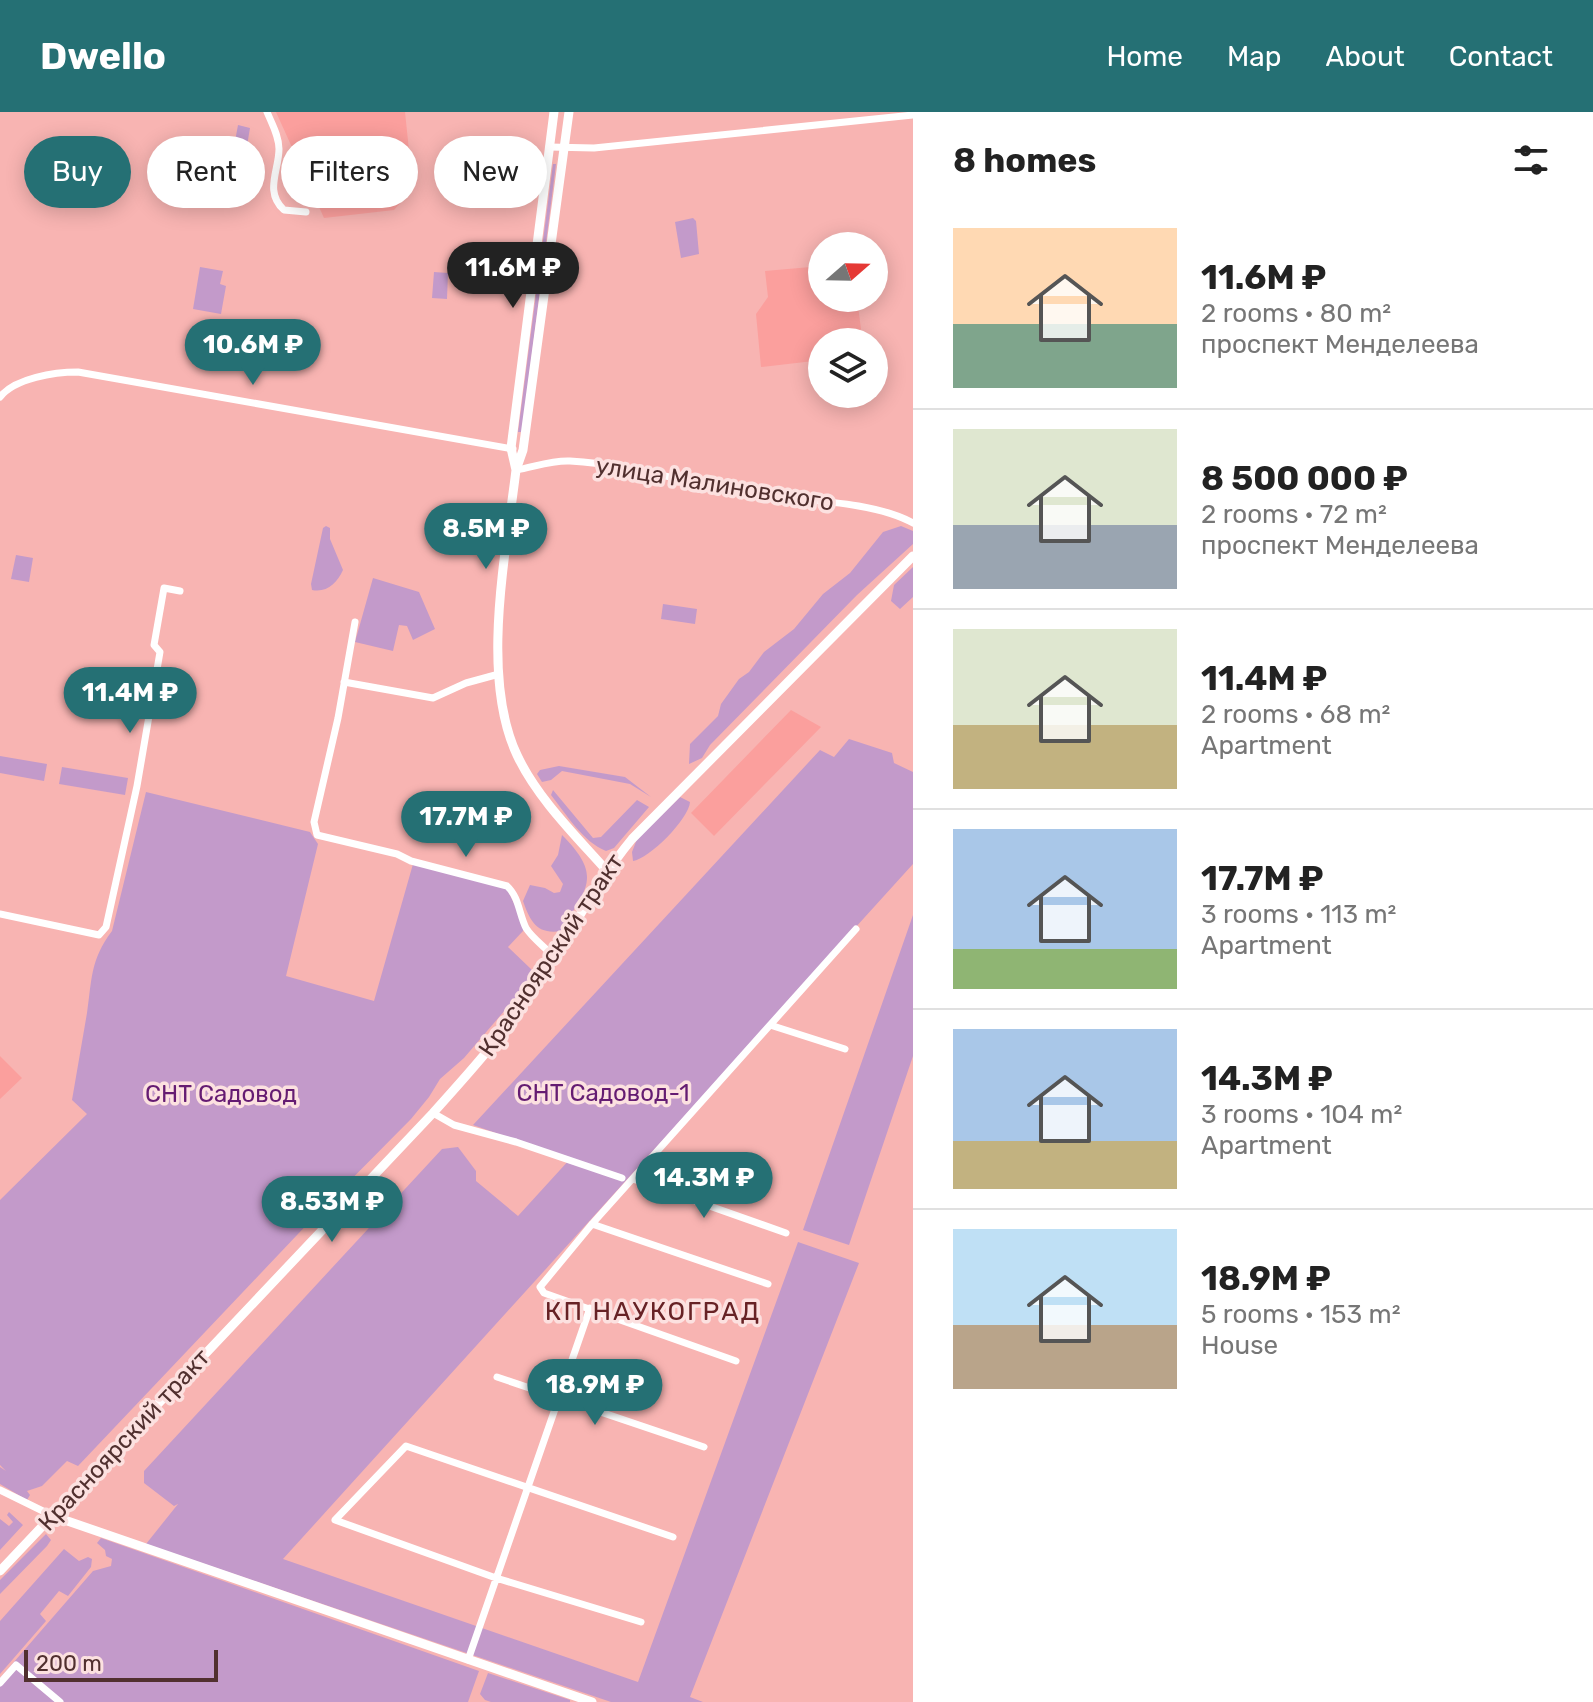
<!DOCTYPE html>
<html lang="en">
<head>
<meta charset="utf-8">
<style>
  :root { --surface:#fff; --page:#f6f6f6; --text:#222; --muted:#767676; --line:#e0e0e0; --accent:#257074 }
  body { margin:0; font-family:Rubik,sans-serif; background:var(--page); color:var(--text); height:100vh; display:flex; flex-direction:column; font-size:30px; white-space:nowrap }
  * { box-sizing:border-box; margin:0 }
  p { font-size:26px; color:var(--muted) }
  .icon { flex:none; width:44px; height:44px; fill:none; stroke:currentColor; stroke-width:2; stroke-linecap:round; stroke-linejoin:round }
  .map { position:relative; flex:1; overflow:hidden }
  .drawer { display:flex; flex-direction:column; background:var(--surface); width:680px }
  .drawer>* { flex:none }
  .banner { position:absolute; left:24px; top:24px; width:760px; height:72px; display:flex; gap:16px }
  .needle { width:52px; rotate:70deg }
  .buttons { position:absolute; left:808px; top:120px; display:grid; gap:16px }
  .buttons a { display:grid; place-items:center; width:80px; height:80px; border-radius:50%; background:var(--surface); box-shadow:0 4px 20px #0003; font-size:40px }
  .scale { position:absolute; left:24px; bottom:20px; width:194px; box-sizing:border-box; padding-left:8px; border:4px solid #51302f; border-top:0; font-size:22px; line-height:28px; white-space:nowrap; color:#51302f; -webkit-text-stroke:6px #fce1e0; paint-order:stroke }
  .price { position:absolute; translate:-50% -68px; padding:0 18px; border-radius:28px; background:var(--accent); color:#fff; font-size:26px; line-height:52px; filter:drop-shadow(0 2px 4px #0008) }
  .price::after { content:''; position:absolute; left:50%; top:48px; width:24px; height:18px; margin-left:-12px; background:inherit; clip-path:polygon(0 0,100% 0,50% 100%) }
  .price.on { background:#222; color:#fff }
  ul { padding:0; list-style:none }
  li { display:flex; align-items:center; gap:24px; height:200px; padding:0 40px }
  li+li { border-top:2px solid var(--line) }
  li span { display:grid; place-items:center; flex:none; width:224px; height:160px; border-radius:0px; color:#555 }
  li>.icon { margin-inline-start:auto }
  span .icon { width:96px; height:96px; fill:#fffc; stroke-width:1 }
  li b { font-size:34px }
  h2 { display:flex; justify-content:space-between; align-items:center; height:96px; padding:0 40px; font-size:34px }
  .tag { padding:0 28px; border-radius:36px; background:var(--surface); box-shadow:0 4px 20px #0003; font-size:28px; line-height:72px }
  .tag.on { background:var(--accent); color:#fff }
  header { display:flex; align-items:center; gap:48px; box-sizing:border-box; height:112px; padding:0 40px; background:var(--accent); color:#fff }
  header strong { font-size:38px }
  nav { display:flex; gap:44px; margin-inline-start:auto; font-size:28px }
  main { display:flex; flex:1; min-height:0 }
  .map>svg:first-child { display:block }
  .built { fill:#fb9f9d }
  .green { fill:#c39aca }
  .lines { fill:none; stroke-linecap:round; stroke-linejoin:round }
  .minor { stroke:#fff; stroke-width:7 }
  .major { stroke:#fff; stroke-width:9 }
  .labels { text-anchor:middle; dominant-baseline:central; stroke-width:7; stroke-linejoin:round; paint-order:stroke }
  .street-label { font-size:24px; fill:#51302f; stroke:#fce1e0 }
  .park-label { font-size:24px; fill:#651c72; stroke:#fce1e0 }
  .neighbourhood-label { font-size:26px; letter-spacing:2px; fill:#672225; stroke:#fce1e0 }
</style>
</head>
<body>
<header>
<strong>Dwello</strong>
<nav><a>Home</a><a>Map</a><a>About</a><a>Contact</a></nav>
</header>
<main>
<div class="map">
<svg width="913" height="1590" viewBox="0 0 913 1590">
  <rect width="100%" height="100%" fill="#f8b4b2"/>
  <path class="built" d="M276 0H405L413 77 394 98 324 106Z
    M822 154V186H857L861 217 847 230H822V248L761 255 756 202 768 185 765 159Z
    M791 598 821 615 714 724 691 701Z
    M0 944 22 966 0 987Z"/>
  <path class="green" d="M238 13 250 16 243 58 230 56Z
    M553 52H556L522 320H518Z
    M230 59 242 61 238 84 226 82Z
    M693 106 696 109 699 142 681 146 675 110Z
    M200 155 223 159 220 172 226 174 221 202 193 197Z
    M434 160 448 161 447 187 432 186Z
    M326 414 330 416V427L343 458C337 471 327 481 312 478L311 472 323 416Z
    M901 414 913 419V432L857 483 710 633 702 646 689 652 690 632 718 604 721 592 739 567 749 560 764 540 794 517 823 482 850 461 883 420Z
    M16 443 33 446 29 470 11 467Z
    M913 455V485L900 497 891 489 894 473Z
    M373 466 419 480 435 517 413 528 407 514 399 513 393 539 355 530Z
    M663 492 697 497 695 512 661 507Z
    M849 627 892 641 894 651 913 660V752L283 1447 638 1570 798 1130 859 1151 690 1585 703 1590H611L146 1432 178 1392 174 1394 144 1371V1359L442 1037 458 1035 476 1059V1069L518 1104 570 1047 473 1013 820 638 834 645Z
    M0 644 47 652 44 669 0 661Z
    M559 654 625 665 651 685 630 672 562 659 551 668 542 670 537 662 540 658Z
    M62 655 128 666 125 683 59 672Z
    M553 678 593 726 601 725 637 688 649 695 614 736 606 739C583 730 566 702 551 683Z
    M146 680 310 720 318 732 286 864 374 889 413 752 507 777 524 812 523 819 508 835 531 857 535 863 464 946 440 967 429 985 411 1007 316 1103 78 1354 67 1349 42 1374 27 1379 30 1383 27 1388 0 1372V1355L6 1359 0 1353V1088L87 1002 72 988C77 959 82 930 87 901 92 868 90 848 112 819Z
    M680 685 690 690C689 707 649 747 633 749L632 740 637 727Z
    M562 723C603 764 587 776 561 819 537 823 530 809 523 789L530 773 545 776 554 781 560 780 563 772 551 754 558 743Z
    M913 803V944L849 1133 803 1118Z
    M9 1400 23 1413 0 1438V1407L9 1414 13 1410 7 1403Z
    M46 1422 51 1428 47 1434 0 1482V1468Z
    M101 1426 479 1559 468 1590H0V1566L93 1459 111 1454 112 1447 106 1444 105 1438 97 1431Z
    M64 1437 79 1449 88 1445 92 1447 91 1455 68 1484 59 1479 40 1502 46 1509 0 1562V1509Z
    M488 1561 570 1588V1590H491L485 1588 480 1582Z"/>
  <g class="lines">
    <path class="minor" d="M267 0C272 12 279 24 279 37 279 58 264 80 284 98L306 100
      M549 35 594 36 913 3
      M0 285C15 266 55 260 78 260L513 337
      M516 358C534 355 552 348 570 349 631 352 691 372 751 382 799 389 872 388 913 411
      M355 510 338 606 314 710 317 723 397 742 411 749 507 774C519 785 519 802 526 816 532 826 546 836 554 845
      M344 570 433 586 466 571 499 562
      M0 802 99 823 106 815 137 674 160 540 154 533 164 476 180 479
      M770 913 845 937
      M433 1001 454 1013 516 1030 622 1066
      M633 1067 786 1121
      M592 1112 768 1172
      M736 1249 544 1181 540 1175 592 1112 856 817
      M497 1265 704 1335
      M0 1378 53 1404
      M641 1510 496 1466 335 1408 406 1334 673 1425
      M468 1548 590 1196
      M0 1571 16 1553 60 1590"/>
    <path class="major" d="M569 0 523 338 516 358C506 442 480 564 517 643 537 686 576 724 607 759
      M516 358 511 336 554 0
      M53 1404 592 1590
      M0 1459 433 1001C469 961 504 922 534 877 568 827 594 773 632 727L913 444"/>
  </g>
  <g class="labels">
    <g class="street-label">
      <text transform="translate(715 372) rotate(9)">улица Малиновского</text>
      <text transform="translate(551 843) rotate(-56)">Красноярский тракт</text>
      <text transform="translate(124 1328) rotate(-47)">Красноярский тракт</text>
    </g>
    <g class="park-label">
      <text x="603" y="981">СНТ Садовод-1</text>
      <text x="221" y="982">СНТ Садовод</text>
    </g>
    <g class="neighbourhood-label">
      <text x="653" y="1199">КП НАУКОГРАД</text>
    </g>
  </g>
</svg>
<div class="buttons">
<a><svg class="needle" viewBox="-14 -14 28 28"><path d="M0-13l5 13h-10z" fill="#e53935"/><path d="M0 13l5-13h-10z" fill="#767676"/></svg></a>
<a><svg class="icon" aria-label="layers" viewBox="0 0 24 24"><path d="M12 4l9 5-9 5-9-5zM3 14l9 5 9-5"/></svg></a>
</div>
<div class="scale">200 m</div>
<b class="price on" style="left:513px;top:198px">11.6M ₽</b>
<b class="price" style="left:253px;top:275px">10.6M ₽</b>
<b class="price" style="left:486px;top:459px">8.5M ₽</b>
<b class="price" style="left:130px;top:623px">11.4M ₽</b>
<b class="price" style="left:466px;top:747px">17.7M ₽</b>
<b class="price" style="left:704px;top:1108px">14.3M ₽</b>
<b class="price" style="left:332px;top:1132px">8.53M ₽</b>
<b class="price" style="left:595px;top:1315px">18.9M ₽</b>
<div class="banner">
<a class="tag on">Buy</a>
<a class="tag">Rent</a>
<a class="tag">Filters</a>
<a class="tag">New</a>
</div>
</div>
<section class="drawer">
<h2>8 homes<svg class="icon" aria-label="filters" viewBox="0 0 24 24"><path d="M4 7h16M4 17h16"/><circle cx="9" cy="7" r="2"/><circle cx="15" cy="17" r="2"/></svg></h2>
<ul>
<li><span style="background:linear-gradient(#ffd9b3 60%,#7fa58c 0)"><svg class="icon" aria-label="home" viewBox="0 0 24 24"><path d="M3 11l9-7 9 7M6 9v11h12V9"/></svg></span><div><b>11.6M ₽</b><p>2 rooms · 80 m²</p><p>проспект Менделеева</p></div></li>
<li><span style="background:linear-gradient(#dfe7d0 60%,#9aa5b1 0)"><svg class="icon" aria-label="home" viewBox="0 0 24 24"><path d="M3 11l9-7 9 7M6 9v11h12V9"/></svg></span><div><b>8 500 000 ₽</b><p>2 rooms · 72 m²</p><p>проспект Менделеева</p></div></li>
<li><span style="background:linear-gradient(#dfe7d0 60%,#c2b280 0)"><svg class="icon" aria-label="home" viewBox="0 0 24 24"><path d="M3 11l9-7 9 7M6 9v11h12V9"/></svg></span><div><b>11.4M ₽</b><p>2 rooms · 68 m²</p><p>Apartment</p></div></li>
<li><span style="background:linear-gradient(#a9c7e8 75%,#8fb573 0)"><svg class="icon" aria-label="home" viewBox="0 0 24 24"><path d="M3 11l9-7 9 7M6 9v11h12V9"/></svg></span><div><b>17.7M ₽</b><p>3 rooms · 113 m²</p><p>Apartment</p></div></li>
<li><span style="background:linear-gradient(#a9c7e8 70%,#c2b280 0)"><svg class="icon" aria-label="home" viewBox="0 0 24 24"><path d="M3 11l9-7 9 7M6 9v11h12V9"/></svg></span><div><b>14.3M ₽</b><p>3 rooms · 104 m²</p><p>Apartment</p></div></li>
<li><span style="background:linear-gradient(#bfe0f5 60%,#b9a48a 0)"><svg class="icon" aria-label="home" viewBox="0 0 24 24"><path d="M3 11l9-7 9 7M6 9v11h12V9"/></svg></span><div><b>18.9M ₽</b><p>5 rooms · 153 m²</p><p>House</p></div></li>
</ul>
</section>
</main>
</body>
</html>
